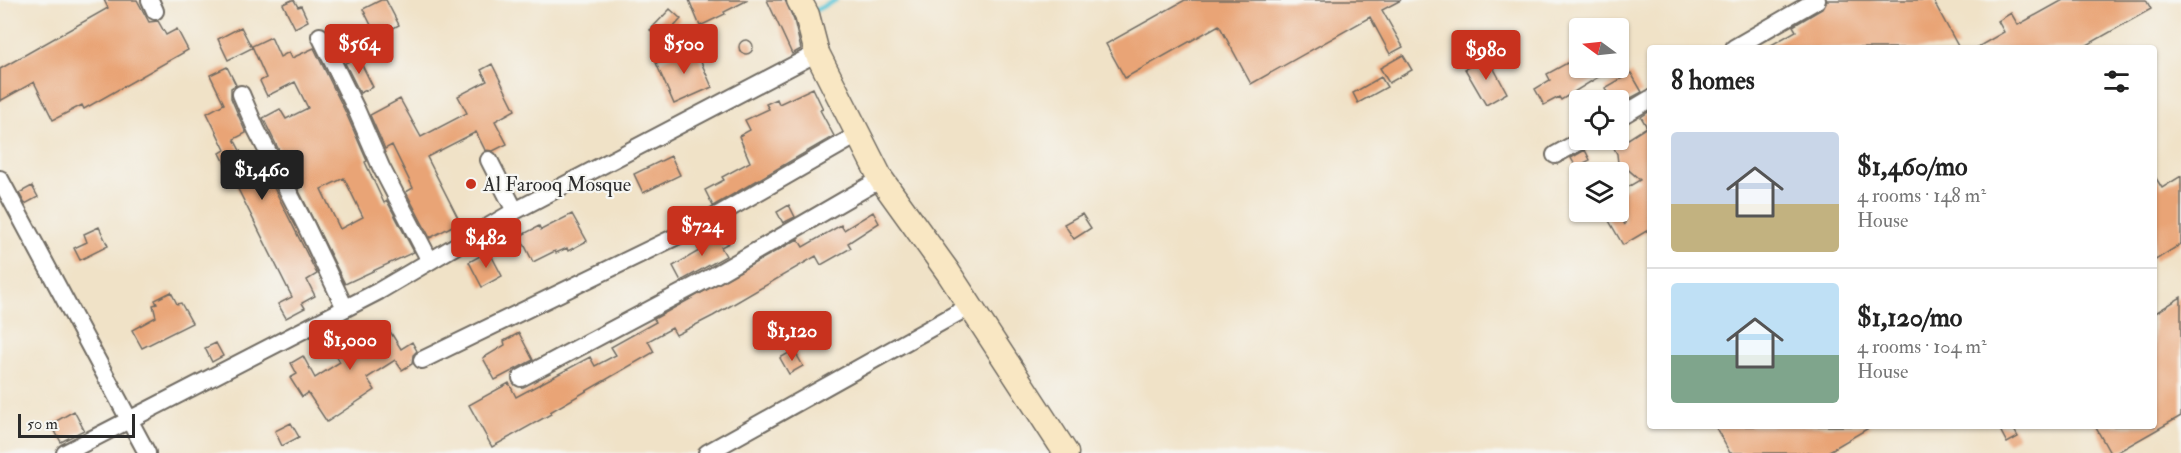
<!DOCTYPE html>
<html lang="en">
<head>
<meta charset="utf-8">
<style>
  :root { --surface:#fff; --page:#f6f6f6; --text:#222; --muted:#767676; --line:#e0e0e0; --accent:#c8321e }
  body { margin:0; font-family:"IM FELL Double Pica",serif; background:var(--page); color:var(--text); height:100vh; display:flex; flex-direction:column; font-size:22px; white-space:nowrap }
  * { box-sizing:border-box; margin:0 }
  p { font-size:20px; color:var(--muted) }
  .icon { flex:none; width:33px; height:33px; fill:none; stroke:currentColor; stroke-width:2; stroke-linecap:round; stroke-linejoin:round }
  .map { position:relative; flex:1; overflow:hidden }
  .drawer { position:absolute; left:1647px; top:45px; width:510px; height:384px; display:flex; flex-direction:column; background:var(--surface); border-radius:6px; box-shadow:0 2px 4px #0004 }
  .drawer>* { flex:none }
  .needle { width:39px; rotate:285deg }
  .controls { position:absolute; left:1569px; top:18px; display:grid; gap:12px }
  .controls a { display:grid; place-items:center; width:60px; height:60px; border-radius:6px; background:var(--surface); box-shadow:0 2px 4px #0004; font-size:30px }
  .scale { position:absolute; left:18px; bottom:15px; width:117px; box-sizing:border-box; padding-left:6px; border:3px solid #2b2b2b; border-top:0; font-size:16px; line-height:21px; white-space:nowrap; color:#2b2b2b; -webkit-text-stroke:4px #f6f6f2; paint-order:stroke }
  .price { position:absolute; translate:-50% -51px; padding:0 14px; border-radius:6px; background:var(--accent); color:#fff; font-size:20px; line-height:39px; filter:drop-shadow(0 2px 3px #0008) }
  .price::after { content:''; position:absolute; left:50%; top:36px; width:18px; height:14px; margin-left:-9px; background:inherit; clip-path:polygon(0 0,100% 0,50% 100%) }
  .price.selected { background:#222; color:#fff }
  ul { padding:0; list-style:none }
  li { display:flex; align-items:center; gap:18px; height:150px; padding:0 24px }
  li+li { border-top:2px solid var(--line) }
  li span { display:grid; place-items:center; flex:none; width:168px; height:120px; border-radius:6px; color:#555 }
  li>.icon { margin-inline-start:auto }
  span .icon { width:72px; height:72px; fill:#fffc; stroke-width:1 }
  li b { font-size:26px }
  h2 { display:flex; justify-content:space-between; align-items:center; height:72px; padding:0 24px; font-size:26px }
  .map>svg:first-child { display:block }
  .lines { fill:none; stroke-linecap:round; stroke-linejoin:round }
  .stream { stroke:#5dc7d8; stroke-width:4.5 }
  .building { fill:#e9a476; fill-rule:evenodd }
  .street-casing { stroke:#706b62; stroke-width:20 }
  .secondary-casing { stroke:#706b62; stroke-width:27 }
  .street { stroke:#fff; stroke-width:16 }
  .secondary { stroke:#f9e7c3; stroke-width:24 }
  .poi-dot { fill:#c8321e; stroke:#f6f6f2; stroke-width:2 }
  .labels { text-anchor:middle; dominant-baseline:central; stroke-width:4.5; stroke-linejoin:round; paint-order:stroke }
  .poi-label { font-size:20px; fill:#2b2b2b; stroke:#f6f6f2; text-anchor:start }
</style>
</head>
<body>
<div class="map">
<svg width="2181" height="453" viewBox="0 0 2181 453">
  <rect width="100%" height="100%" fill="#f6f6f2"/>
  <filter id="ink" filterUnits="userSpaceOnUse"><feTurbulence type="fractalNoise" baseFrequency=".0167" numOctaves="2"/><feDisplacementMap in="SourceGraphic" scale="12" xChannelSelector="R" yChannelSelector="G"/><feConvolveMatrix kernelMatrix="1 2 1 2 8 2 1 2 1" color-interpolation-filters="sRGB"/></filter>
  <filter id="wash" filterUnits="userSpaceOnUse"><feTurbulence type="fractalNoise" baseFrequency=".008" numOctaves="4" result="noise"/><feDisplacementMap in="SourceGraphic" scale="24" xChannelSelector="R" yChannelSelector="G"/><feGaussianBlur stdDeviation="1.35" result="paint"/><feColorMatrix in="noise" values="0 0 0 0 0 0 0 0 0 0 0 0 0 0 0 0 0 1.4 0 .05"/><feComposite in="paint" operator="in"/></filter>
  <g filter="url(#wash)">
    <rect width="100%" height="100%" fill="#f0e2c7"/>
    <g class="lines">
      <path class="stream" d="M814 11 836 0"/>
    </g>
    <g id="blocks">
      <path class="building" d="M104 0H137L149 22 158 21 166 35 177 29 188 50 84 109 82 105 53 120 34 82 0 101V69L108 8Z
        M292 0H294L298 7 301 6 308 21 295 28 283 4Z
        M381 0H386L399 25 377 37 363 9Z
        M689 0H748L724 12 725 14 700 26Z
        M767 0H785L794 20 801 49 792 54Z
        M1185 0H1401L1382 10 1403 47 1390 54 1370 17 1251 84 1219 25 1125 78 1106 44Z
        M1827 0H1933L1959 48H1766L1796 31 1793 26 1822 9Z
        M2063 0H2146L2151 9 2082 48H1976L2004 32 1998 21 2011 13 2018 25Z
        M670 9 681 19 662 40 650 30Z
        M241 27 252 48 228 60 218 39Z
        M271 37 280 57 289 52 292 58 314 48 346 113 367 161 365 162 384 203 387 201 414 252 345 284 263 118 280 109 286 119 308 108 295 82 267 96 260 81 266 78 252 46ZM344 178 363 217 340 229 321 189Z
        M739 47a7 7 0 1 1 14 0a7 7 0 1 1-14 0Z
        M694 46 712 87 674 104 656 63Z
        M1403 55 1412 70 1389 83 1380 68Z
        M1487 56 1507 93 1486 105 1465 69Z
        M1580 56V68H1595L1600 76 1561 100 1559 97 1544 105 1535 89 1550 80 1547 74Z
        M358 57 373 87 360 93 345 63Z
        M492 64 515 110 495 121 507 144 493 151 485 150 476 132 427 157 460 222 430 238 406 192 413 188 392 145 385 149 370 115 400 99 421 137 467 113 458 96 487 81 481 70Z
        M227 67 236 85 231 88V98L246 133 234 139 245 160 257 154 317 274 307 280 315 296 302 303 305 308 286 318 278 304 292 297 220 153 225 150 207 113 224 104 210 75Z
        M1631 73 1642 92 1618 105V100H1612L1605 88Z
        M1381 77 1387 87 1358 103 1353 93Z
        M813 88 823 109 820 110 834 136 713 206 705 190 724 180 722 177 750 162 739 136 750 130 745 120 769 109 766 104 777 99 779 104Z
        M1650 111V229L1623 245 1604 212H1618L1625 225 1621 191 1640 180 1624 166 1618 163 1617 154 1614 148 1647 127 1641 117Z
        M1585 150 1590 160 1576 167 1571 158Z
        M671 156 680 175 643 193 634 174Z
        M2154 175 2162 188 2181 176V244L2154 261Z
        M32 186 38 197 25 204 19 193Z
        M789 205 795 217 783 223 777 212Z
        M873 212 879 223 848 243 851 248 821 265 816 256 713 316 676 335 672 328 648 341 654 352 550 412 551 414 492 447 469 405 509 383 516 397 590 357 595 366 616 355 611 347 656 322 654 319 798 239 803 247 841 225 844 230Z
        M572 214 587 241 568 251 567 248 556 253 555 251 533 262 520 236 539 226 541 230Z
        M1082 214 1091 228 1074 239 1064 224Z
        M99 227 108 246 80 260 74 248 87 242 84 234Z
        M723 232 729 243 721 247 726 256 681 281 673 266 699 251 697 247Z
        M489 251 502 276 482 287 469 262Z
        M171 292 177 304 181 303 192 323 142 348 132 330 156 317 153 305 157 304 155 300Z
        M2181 297V416L2116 453H2110L2095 426H2154V314Z
        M386 325 401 349 412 342 417 351 413 355 412 364 402 370 395 360 367 378 375 390 327 422 308 393 302 397 290 378 297 374 291 363 303 356 315 378 340 362 325 337 335 331 339 337 348 332 356 345Z
        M519 333 533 360 495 380 483 358 505 345 504 341Z
        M216 343 223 356 212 362 205 348Z
        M794 350 803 366 789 374 780 358Z
        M74 411 84 430 61 442 51 424Z
        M291 423 299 437 282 446 275 431Z
        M1715 426H1872L1826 453H1730Z
        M1998 426H2012L2018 437 2007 443Z"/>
    </g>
  </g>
  <g filter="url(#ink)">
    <use href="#blocks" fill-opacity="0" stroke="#706b62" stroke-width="1.5"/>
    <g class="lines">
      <defs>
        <path id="street" d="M150 0 155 11
          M320 36 356 109 381 167 430 261
          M1734 48 1817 0
          M241 94 256 129 306 226 345 308
          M1618 118 1650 99
          M1555 155 1582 140
          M489 160 515 211
          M0 179 147 453
          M422 360 704 223 857 135
          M521 378 715 275 881 179
          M65 453 379 291 515 211 817 53
          M707 453 970 306"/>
        <path id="secondary" d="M799 0 807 15 817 53 881 179 948 272 1066 453"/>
      </defs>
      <use href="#street" class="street-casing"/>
      <use href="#secondary" class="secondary-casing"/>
      <use href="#street" class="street"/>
      <use href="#secondary" class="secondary"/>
    </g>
  </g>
  <circle class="poi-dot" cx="471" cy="184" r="6"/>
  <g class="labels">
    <g class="poi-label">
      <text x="483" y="184">Al Farooq Mosque</text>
    </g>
  </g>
</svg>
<div class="controls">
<a><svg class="needle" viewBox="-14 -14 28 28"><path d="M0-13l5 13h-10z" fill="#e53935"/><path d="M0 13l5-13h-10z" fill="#767676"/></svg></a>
<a><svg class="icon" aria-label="locate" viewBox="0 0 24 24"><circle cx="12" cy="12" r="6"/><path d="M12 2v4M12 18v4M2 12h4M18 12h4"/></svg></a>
<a><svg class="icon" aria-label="layers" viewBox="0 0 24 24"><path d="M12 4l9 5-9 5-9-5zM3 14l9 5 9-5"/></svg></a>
</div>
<div class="scale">50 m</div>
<b class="price" style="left:359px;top:75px">$564</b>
<b class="price" style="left:684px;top:75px">$500</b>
<b class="price" style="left:1486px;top:81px">$980</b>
<b class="price selected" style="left:262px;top:201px">$1,460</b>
<b class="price" style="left:702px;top:257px">$724</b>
<b class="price" style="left:486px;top:269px">$482</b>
<b class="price" style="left:792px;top:362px">$1,120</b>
<b class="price" style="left:350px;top:371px">$1,000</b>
<section class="drawer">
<h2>8 homes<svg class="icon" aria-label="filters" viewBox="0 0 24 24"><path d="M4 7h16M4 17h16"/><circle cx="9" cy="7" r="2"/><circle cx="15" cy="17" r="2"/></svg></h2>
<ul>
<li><span style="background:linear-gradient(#c9d6e8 60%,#c2b280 0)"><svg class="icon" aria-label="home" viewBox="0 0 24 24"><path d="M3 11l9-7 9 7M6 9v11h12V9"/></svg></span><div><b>$1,460/mo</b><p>4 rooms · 148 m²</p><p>House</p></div></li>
<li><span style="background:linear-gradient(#bfe0f5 60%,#7fa58c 0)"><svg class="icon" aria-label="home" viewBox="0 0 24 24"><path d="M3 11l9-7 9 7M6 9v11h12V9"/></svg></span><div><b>$1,120/mo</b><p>4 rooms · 104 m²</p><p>House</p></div></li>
</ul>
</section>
</div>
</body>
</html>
